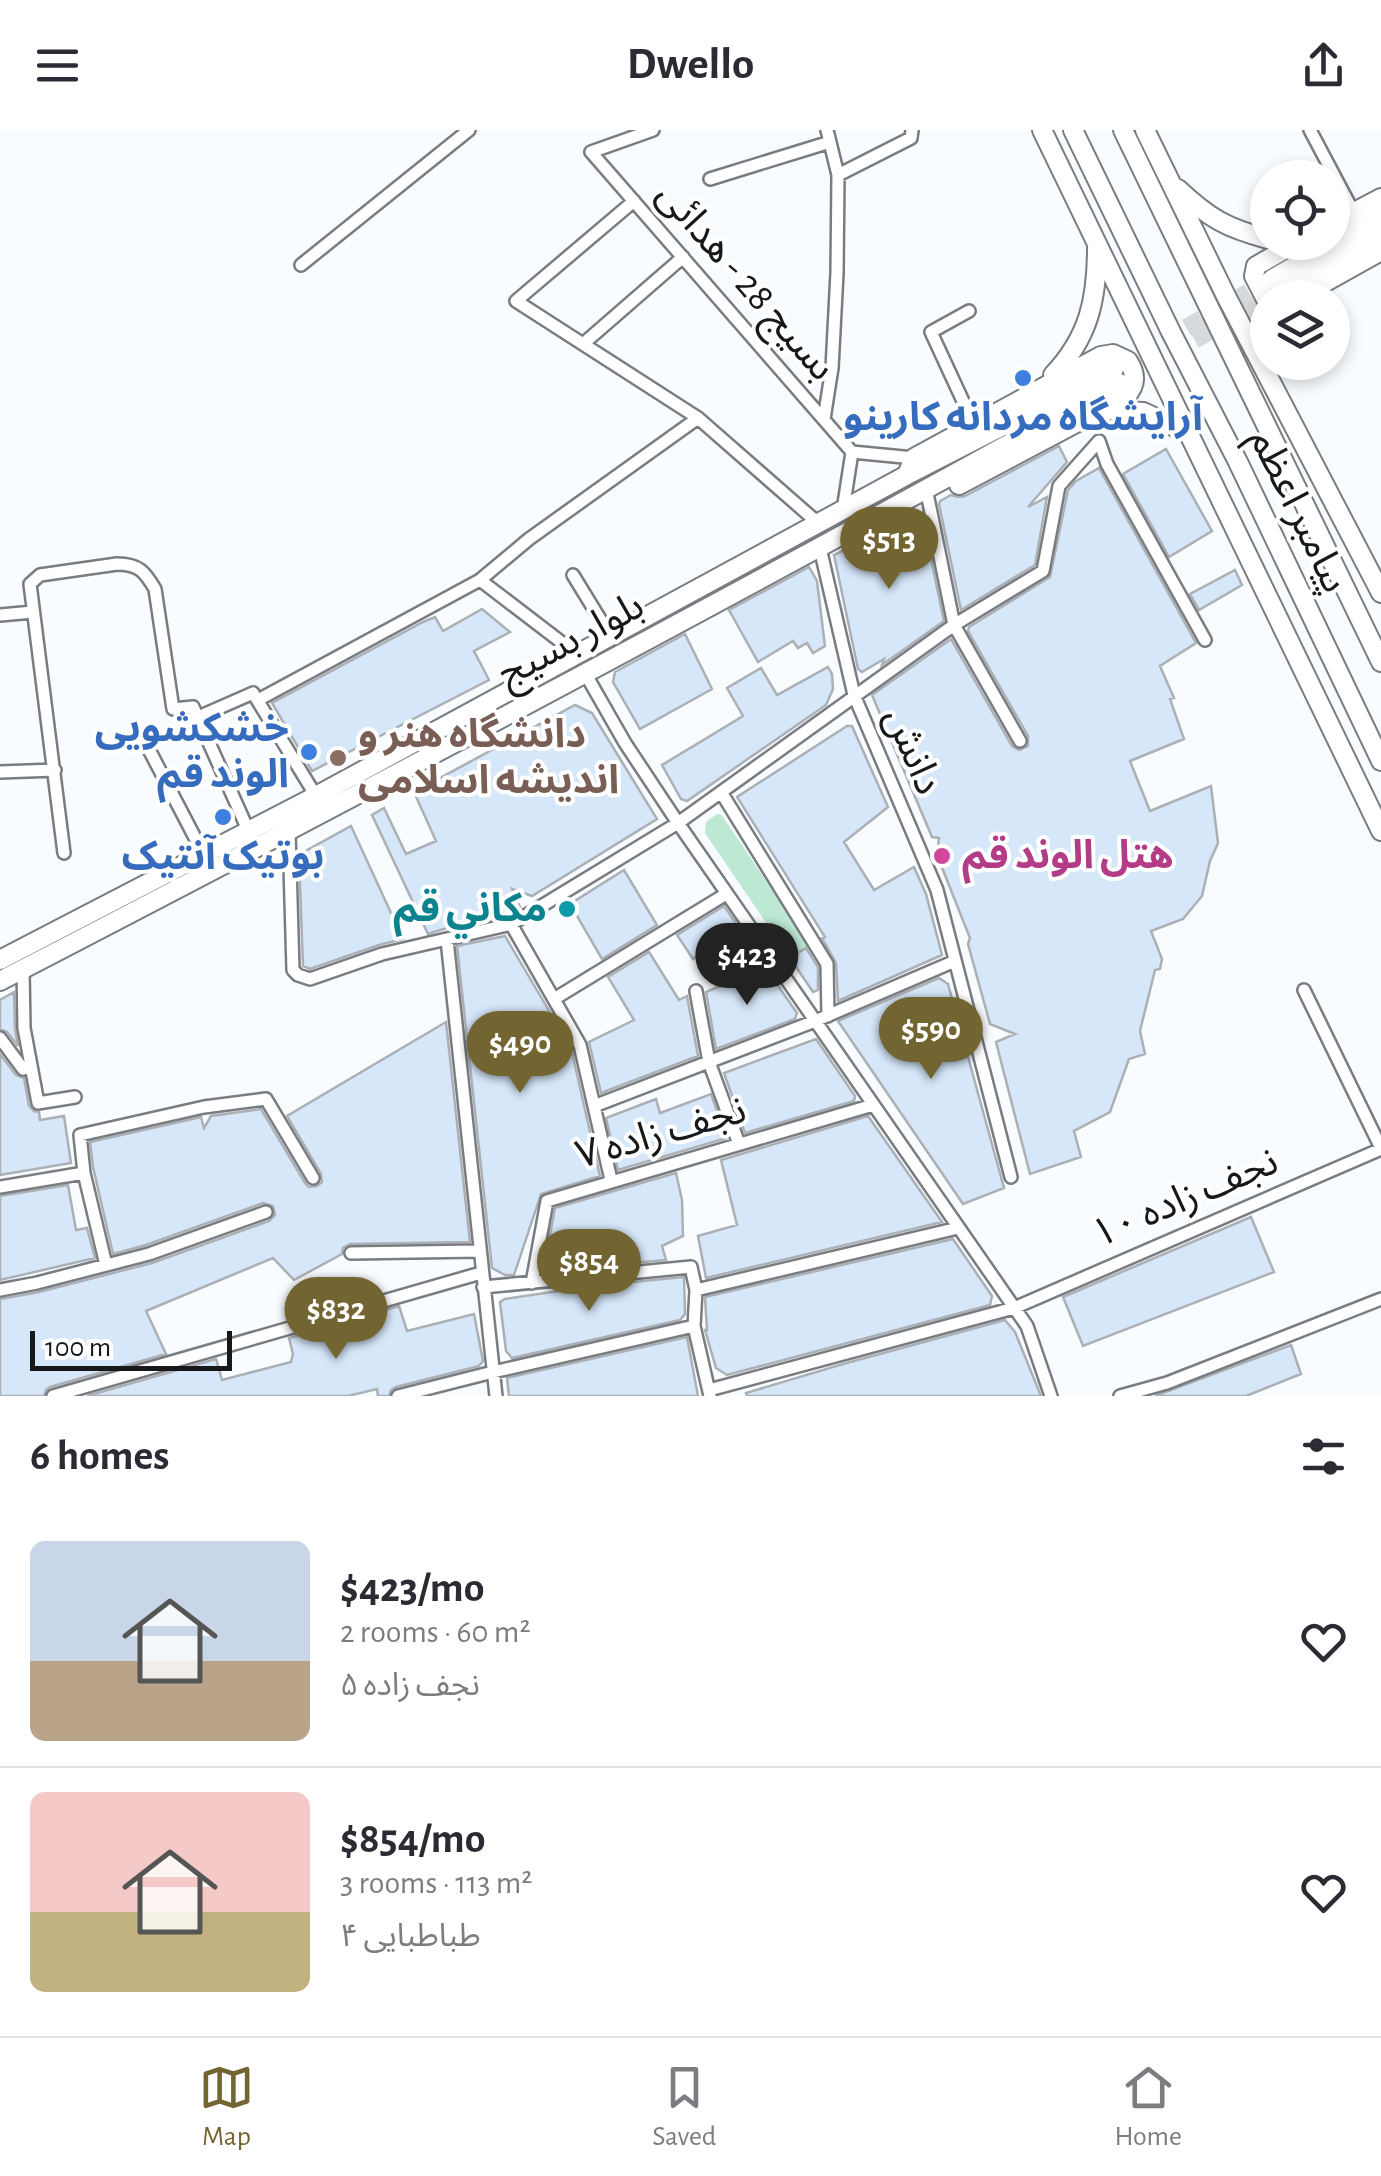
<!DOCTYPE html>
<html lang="en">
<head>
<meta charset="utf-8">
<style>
  :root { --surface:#fff; --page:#f7f7f7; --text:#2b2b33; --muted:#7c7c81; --line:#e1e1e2; --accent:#726532 }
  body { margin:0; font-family:"Alegreya Sans","Noto Sans Arabic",sans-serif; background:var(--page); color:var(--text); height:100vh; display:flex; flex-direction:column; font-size:38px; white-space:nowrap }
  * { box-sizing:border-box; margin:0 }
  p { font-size:32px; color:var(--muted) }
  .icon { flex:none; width:55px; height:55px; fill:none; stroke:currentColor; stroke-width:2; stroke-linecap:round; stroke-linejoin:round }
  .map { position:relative; height:1266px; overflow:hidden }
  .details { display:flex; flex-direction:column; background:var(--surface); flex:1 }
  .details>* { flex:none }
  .tools { position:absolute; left:1250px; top:30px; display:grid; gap:20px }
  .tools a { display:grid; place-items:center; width:100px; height:100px; border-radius:50%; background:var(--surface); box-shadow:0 5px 15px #0003; font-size:50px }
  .scale { position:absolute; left:30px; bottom:25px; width:202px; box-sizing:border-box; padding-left:10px; border:5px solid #17181a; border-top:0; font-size:28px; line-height:35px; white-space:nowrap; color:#17181a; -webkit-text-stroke:8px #fff; paint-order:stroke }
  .price { position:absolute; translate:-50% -85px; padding:0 22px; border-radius:35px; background:var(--accent); color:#fff; font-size:32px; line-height:65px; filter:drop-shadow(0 2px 5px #0008) }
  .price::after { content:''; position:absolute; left:50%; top:60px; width:30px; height:22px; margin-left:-15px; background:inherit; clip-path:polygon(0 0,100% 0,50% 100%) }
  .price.current { background:#222; color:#fff }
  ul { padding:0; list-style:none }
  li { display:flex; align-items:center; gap:30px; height:250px; padding:0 30px }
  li+li { border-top:2px solid var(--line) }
  li span { display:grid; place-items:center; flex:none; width:280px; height:200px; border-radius:15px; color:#555 }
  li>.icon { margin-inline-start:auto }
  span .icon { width:120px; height:120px; fill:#fffc; stroke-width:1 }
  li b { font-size:42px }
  h2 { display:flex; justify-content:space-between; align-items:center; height:120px; padding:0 30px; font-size:42px }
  header { display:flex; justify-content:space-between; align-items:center; height:130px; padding:0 30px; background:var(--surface); font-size:45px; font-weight:700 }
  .tabs { display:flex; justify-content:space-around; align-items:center; height:140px; border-top:2px solid var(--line); background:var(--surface); font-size:28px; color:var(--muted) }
  .tabs a { display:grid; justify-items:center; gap:5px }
  .tabs .current { color:var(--accent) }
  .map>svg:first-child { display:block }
  .grass { fill:#bde8d3 }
  .building { fill:#d6e7fa; stroke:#acb0b5; stroke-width:2.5 }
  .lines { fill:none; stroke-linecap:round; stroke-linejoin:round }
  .primary-tunnel { stroke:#d7dadd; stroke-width:18; stroke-dasharray:18 9; stroke-linecap:butt }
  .street-casing { stroke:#797d82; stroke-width:16 }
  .primary-casing { stroke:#797d82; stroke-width:22 }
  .street { stroke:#fff; stroke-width:11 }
  .primary { stroke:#fff; stroke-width:18 }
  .shop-dot { fill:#3f7fe0; stroke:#fff; stroke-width:4 }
  .education-dot { fill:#8d6e63; stroke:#fff; stroke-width:4 }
  .hotel-dot { fill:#d1479c; stroke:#fff; stroke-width:4 }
  .culture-dot { fill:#0f9aa8; stroke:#fff; stroke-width:4 }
  .labels { text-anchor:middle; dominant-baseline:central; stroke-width:8; stroke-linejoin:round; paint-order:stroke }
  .street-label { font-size:40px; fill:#17181a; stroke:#fff }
  .shop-label { font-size:40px; font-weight:bold; fill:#366cbe; stroke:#fff }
  .education-label { font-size:40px; font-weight:bold; fill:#785e54; stroke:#fff; text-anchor:start }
  .hotel-label { font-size:40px; font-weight:bold; fill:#b23c85; stroke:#fff; text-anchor:start }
  .culture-label { font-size:40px; font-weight:bold; fill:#0d838f; stroke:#fff; text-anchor:end }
</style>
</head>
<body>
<header><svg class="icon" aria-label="menu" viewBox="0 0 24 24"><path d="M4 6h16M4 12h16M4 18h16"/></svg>Dwello<svg class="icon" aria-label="share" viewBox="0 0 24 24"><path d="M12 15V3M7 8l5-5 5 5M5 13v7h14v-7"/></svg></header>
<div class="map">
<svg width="1381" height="1266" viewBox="0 0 1381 1266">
  <rect width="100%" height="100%" fill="#f9fcff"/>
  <path class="grass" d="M717 684H721L810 816 790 828 705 703 706 692Z"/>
  <path class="building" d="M1059 316 1067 332 1028 377 1047 367 1035 435 961 480 939 374 940 371 951 365 958 367 965 366Z
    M1166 319 1212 401 1169 427 1123 344Z
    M1099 338 1196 513 1160 536 1174 568 1170 569 1184 609 1130 631 1150 681 1211 656 1218 713 1210 731 1202 766 1183 789 1151 801 1162 829 1160 839 1155 840 1140 901 1145 924 1129 929 1110 982 1074 1001 1081 1027 1030 1044 996 912 1015 904 990 894 968 814 970 808 937 725 939 708 932 707 872 565 951 509 1012 616 1019 620 1028 616V606L968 501 969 497 1050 447 1068 360 1076 351Z
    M919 384 922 386 944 491 882 535 884 529 862 542 858 539 834 425Z
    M809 437 817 451 825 516 813 523 807 513 798 518 793 511 758 532 729 480Z
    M1235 440 1242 455 1199 480 1190 464Z
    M482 479 510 502 474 521 489 550 312 641 272 573 423 492 435 487 443 501Z
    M685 504 712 559 640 599 613 552 615 542Z
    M828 537 832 544 833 559 826 575 687 671 681 669 662 635 743 586 727 558 761 538 777 565Z
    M575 575 592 583 657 689 532 766 512 759 520 777 496 788 456 797V795L428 804 372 685 384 678 406 724 436 711 414 662Z
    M847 596H852L888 677 844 712 874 760 914 737 926 764 942 825 838 871 836 833 822 808 825 807 737 667Z
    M351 696 403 809 379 815 310 839 303 836 299 728 302 723Z
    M624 740 657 795 602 829 570 774Z
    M724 776 740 799 693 829 677 805Z
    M505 806 571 918 600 1046 541 1064 514 1145H505L492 1138 457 816Z
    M806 818 818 837V860L813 862 790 828Z
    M649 822 679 870 687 866 698 926 601 963 589 912 634 890 608 847Z
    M765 837 797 883 795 889 716 919 706 862Z
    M939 848 948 854 1004 1058 963 1074 838 891Z
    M14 862 15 898 18 916 7 902 0 899V870Z
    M446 892 470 1112 350 1114 343 1118 342 1124 294 1150 273 1128 146 1181 166 1224 50 1257 46 1260 44 1266H0V1169L39 1162 152 1133 269 1091 275 1085 273 1076 263 1073 146 1115 113 1124 93 1037 90 1012 201 987 204 998 211 986 261 979 305 1053 309 1057 317 1056 322 1052 321 1044 287 986Z
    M816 909 855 966 854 971 745 1003 724 943Z
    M0 924 16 945 24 948 29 976 34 981 39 982 40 990 64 986 71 1033 0 1045Z
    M711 964 727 1008 618 1040 606 988 656 969 660 983Z
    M868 986 942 1092 706 1148 698 1106 737 1095 721 1030Z
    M676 1043 682 1070 683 1106 662 1116 666 1130 579 1138 560 1137 549 1140 546 1126 555 1078Z
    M68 1055 76 1100 87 1098 95 1128 0 1150V1066Z
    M1251 1087 1274 1142 1083 1216 1063 1167Z
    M953 1109 992 1166 990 1175 727 1245 716 1238 705 1200H707L705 1167Z
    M684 1147 685 1184 680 1190 512 1228 506 1221 500 1172 505 1169 592 1156Z
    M399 1176 407 1201 474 1184 483 1231 479 1236 396 1257 391 1260 389 1266H378L377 1259 348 1266H87L216 1229 222 1250 291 1232 293 1224 289 1208Z
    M1005 1190 1015 1202 1041 1266H747L746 1263 843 1234Z
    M687 1207 698 1266H509L507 1248Z
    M1291 1215 1301 1244 1246 1266H1155Z"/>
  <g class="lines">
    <path class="primary-tunnel" d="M1116 238 1272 149
      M1124 250 1268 168"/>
    <defs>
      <path id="street" d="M653 0 591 22 852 322
        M1310 0 1354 83
        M838 45 911 8 912 0
        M710 49 830 12
        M634 71 516 171 698 288 818 393
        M301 135 469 0
        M969 181 931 202 974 295
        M583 214 683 127
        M824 289 832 238 837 143 838 45 827 0
        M852 322 914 328
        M928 368 954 495 1020 611
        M843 380 852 322
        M820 418 854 565 937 760 1011 1047
        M573 445 611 507
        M480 450 578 525
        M0 485 33 482
        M585 543 625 613 678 693 1027 1196 1051 1266
        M258 570 480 450 529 409 698 288
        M196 588 253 563 316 666
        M143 608 204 725
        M0 642 55 640
        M721 662 827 834 828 886
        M289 701 293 840 298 845 310 849 382 824 511 794 530 783 678 693 954 495 1043 441 1059 356 1099 311 1107 334 1205 510
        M64 723 30 454 40 445 117 434C139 434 145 442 155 459L173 579 193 577 249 702
        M511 794 580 915 611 1050
        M447 810 496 1266
        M23 839 24 898 38 973 75 967
        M1304 860 1381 1018
        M696 861 709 932 739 1014
        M554 869 726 764
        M0 908 23 939 31 935
        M594 976 815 891 955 831
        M0 1057 84 1043
        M351 1123 479 1121
        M106 1135 84 1043 80 1005 204 977 266 969 313 1048
        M532 1153 547 1071 873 975
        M483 1157 691 1137 696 1160 694 1196 710 1266
        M0 1160 37 1153 149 1124 266 1082
        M696 1160 958 1098
        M709 1260 1014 1178 1381 1019
        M53 1266 481 1143
        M398 1266 493 1242 694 1196
        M1120 1266 1167 1253 1381 1169"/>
      <path id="primary" d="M1042 0 1381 701
        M1073 0 1171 202 1238 332 1381 631
        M1123 0 1381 532
        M1145 0 1226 166 1381 463
        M1178 59C1209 88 1226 98 1268 109
        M1332 94 1381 68
        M1272 149 1381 86
        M1279 162 1381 105
        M1297 168 1381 121
        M1268 173 1254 146 1256 136 1298 112
        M1053 245C1089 207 1097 169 1097 118
        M1107 280 1143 282 1188 303
        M907 345 914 328 1101 226 1113 224 1128 231C1137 245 1136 256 1125 267L959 355
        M0 830 316 666 907 345 1114 239
        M0 851C375 657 749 458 1119 253"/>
    </defs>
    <use href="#street" class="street-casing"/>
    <use href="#primary" class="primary-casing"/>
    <use href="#street" class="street"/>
    <use href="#primary" class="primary"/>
  </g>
  <g class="shop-dot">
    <circle cx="1023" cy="248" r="10"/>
    <circle cx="309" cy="622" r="10"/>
    <circle cx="223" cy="687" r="10"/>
  </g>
  <circle class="education-dot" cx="338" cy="628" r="10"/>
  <circle class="hotel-dot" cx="942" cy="726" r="10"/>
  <circle class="culture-dot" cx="567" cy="779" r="10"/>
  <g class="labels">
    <g class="street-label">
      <text transform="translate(746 151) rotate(49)">بسیج 28 - هدائی</text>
      <text transform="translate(1299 381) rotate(64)">پیامبر اعظم</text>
      <text transform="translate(571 510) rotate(-28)">بلوار بسیج</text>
      <text transform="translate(913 621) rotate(67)">دانش</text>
      <text transform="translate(661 1003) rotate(-16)">نجف زاده ۷</text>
      <text transform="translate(1185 1068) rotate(-23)">نجف زاده ۱۰</text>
    </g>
    <g class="shop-label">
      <text x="1023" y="288">آرایشگاه مردانه کارینو</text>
      <text x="289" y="599" text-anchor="end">خشکشویی<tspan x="289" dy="46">الوند قم</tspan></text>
      <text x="223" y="727">بوتیک آنتیک</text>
    </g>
    <g class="education-label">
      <text x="358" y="605">دانشگاه هنر و<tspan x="358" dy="46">اندیشه اسلامی</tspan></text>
    </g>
    <g class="hotel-label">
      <text x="962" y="726">هتل الوند قم</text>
    </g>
    <g class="culture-label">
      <text x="547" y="779">مكاني قم</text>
    </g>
  </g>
</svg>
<div class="tools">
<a><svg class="icon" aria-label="locate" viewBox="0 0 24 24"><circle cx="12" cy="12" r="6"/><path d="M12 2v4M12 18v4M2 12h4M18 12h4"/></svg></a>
<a><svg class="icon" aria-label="layers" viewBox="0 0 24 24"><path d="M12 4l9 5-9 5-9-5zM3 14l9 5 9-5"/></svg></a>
</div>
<div class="scale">100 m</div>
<b class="price" style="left:889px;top:462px">$513</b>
<b class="price current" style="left:747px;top:878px">$423</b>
<b class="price" style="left:931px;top:952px">$590</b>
<b class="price" style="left:520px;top:966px">$490</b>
<b class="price" style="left:589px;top:1184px">$854</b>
<b class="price" style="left:336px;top:1232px">$832</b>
</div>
<section class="details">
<h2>6 homes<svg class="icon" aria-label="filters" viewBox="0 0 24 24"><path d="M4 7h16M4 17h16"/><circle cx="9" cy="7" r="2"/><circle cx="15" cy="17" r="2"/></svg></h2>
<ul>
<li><span style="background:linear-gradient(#c9d6e8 60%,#b9a48a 0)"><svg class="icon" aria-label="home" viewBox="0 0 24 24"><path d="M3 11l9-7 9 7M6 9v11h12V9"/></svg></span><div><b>$423/mo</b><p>2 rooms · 60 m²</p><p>نجف زاده ۵</p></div><svg class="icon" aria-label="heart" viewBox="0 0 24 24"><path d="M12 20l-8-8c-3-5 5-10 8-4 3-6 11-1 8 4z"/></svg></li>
<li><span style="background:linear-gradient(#f6c9c9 60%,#c2b280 0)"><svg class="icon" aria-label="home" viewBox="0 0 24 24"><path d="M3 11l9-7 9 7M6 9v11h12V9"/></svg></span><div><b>$854/mo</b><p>3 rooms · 113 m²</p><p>طباطبایی ۴</p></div><svg class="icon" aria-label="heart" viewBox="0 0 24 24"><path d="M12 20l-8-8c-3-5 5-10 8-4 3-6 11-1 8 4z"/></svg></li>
</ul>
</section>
<nav class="tabs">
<a class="current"><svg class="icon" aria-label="map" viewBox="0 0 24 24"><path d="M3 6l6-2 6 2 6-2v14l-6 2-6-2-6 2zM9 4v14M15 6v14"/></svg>Map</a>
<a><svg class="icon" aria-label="saved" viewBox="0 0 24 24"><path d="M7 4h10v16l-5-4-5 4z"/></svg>Saved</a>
<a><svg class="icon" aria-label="home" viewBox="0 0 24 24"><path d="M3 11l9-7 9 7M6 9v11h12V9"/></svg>Home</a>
</nav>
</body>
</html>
